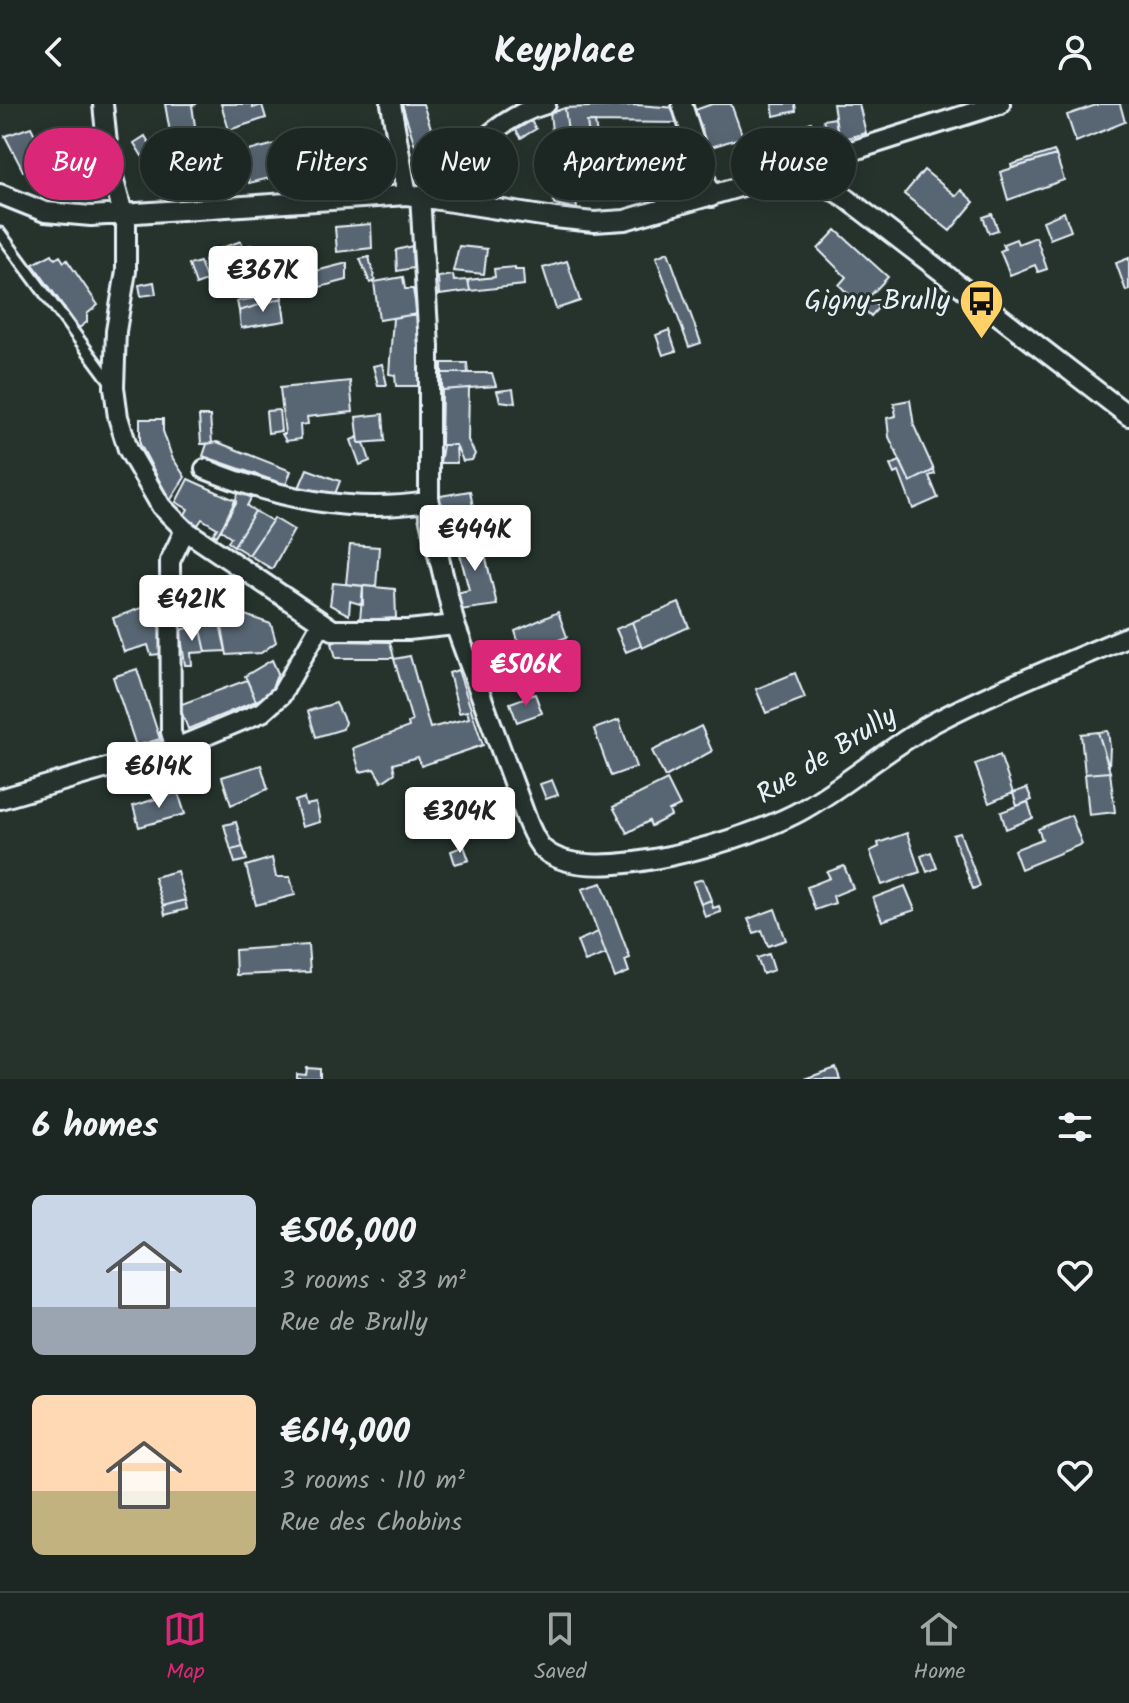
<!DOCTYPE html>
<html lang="en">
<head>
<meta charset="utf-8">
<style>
  :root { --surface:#1c2622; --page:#252e2a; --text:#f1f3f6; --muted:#a0a5a5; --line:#3a4340; --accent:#db2777 }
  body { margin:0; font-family:Kalam,sans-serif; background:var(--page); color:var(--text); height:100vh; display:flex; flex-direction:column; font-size:30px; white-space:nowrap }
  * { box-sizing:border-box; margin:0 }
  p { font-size:26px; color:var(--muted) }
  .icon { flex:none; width:44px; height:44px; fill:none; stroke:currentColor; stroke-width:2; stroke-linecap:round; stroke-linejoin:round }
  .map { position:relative; height:975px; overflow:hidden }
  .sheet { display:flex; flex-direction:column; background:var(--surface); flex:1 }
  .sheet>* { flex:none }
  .guide { position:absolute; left:24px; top:24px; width:1082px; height:72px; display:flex; gap:16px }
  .price { position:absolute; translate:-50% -68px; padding:0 18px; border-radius:8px; background:#fff; color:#222; font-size:26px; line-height:52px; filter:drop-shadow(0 2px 4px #0008) }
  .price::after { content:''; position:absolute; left:50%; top:48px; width:24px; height:18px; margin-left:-12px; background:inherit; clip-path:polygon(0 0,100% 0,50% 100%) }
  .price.active { background:var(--accent); color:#fff }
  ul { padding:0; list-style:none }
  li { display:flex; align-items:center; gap:24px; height:200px; padding:0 32px }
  li span { display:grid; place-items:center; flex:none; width:224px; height:160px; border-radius:12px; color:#555 }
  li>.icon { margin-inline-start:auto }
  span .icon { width:96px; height:96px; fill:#fffc; stroke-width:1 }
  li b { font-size:34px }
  h2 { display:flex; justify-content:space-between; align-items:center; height:96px; padding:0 32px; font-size:34px }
  .chip { padding:0 28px; border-radius:36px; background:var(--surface); box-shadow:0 4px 20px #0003,0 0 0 2px var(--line); font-size:28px; line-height:72px }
  .chip.active { background:var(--accent); color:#fff }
  header { display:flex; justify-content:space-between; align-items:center; height:104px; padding:0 32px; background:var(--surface); font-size:36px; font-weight:600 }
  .tab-bar { display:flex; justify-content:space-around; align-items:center; height:112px; border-top:2px solid var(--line); background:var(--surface); font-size:22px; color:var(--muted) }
  .tab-bar a { display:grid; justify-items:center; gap:4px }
  .tab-bar .active { color:var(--accent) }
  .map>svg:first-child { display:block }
  .building { fill:#596673; stroke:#e8f1f8; stroke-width:2 }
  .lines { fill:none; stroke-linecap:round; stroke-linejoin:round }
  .service-casing { stroke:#e8f1f8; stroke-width:15 }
  .minor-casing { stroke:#e8f1f8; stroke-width:24 }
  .service { stroke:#26332d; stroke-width:9 }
  .minor { stroke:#26332d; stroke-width:18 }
  .labels { text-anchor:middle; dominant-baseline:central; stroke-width:6; stroke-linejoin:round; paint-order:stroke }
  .poi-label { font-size:28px; fill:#e8f1f8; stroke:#26332d; text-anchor:end }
  .street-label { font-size:28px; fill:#e8f1f8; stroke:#26332d }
</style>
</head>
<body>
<header><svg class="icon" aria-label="back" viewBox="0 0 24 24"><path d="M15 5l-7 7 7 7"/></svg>Keyplace<svg class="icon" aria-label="person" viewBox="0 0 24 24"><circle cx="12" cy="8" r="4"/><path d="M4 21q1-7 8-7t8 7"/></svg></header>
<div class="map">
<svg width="1129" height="975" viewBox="0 0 1129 975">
  <rect width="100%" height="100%" fill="#26332d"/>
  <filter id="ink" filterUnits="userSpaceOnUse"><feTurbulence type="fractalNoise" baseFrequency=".0125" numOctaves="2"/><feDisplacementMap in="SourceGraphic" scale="16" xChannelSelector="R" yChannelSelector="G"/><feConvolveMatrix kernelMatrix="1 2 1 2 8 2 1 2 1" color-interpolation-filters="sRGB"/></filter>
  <g filter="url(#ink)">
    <path class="building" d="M165 0H197L192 1 196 29 171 34Z
      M221 0H252L253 4 262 1 266 14 229 26Z
      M402 0H423L437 42 417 48Z
      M712 0H731L743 33 708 44 695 6Z
      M772 0H795L796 7 774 12Z
      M833 0H859L866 29 839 36Z
      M1099 0H1120L1125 18 1076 38 1067 11Z
      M637 1 677 4 682 19 587 18 590 40 579 41 580 53 665 46 669 76 634 79 633 71 574 77 565 4Z
      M565 4 574 77 577 105 554 100 548 46 554 45 550 9Z
      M835 14 838 32 830 35 823 16Z
      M531 17 536 25 521 34 516 26Z
      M587 18H595L598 39 590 40Z
      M811 18 816 40 781 54 777 31Z
      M31 23 47 55 23 67 5 32Z
      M776 24 781 54 765 60 756 30Z
      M350 26 351 52 314 55 313 29Z
      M145 32 153 45 142 52 134 39Z
      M287 37 294 63 269 69 270 74 249 79 248 74 239 77 233 51Z
      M437 42 446 71 423 65 417 48Z
      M73 44 82 62 58 74 50 56Z
      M503 47 504 78H497L493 48Z
      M1054 47 1056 51 1012 64 1011 61Z
      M1056 51 1064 76 1008 96 1000 68Z
      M924 66 956 92 961 86 974 98 950 127 904 90Z
      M633 71 634 90 576 95 574 77Z
      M1064 108 1071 127 1050 135 1043 117Z
      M992 110 998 126 989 129 983 113Z
      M371 120 372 144 337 148 335 123Z
      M836 126 888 173 869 193 879 203 871 212 839 181 846 173 818 145Z
      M1036 133 1047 165 1038 168 1035 161 1010 171 1000 147 1005 145 1003 140 1016 135 1018 140Z
      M241 137 243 143 251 141 258 158 243 167 244 170 238 172 236 168 210 178 204 156 223 150 221 144Z
      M412 142 413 164 397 167 396 146Z
      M459 142 487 145 484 170 453 167Z
      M668 148 701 239 689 243 656 153Z
      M52 150 55 155 60 152 64 158 67 156 98 201 87 210V218L79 224 33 160Z
      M369 153 375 177 370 179 360 155Z
      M1129 154V186L1126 187 1116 159Z
      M567 157 580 197 556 205 543 164Z
      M200 158 207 177 196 181 189 161Z
      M347 159V176L320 183 316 167Z
      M515 163V166H523L524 181 470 187 468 176 495 173 494 165Z
      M453 171 454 177 468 176 470 187 439 191 438 173Z
      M403 173 405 185H413L417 210 379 216 374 178Z
      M154 178 156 190 141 192 139 181Z
      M282 190V194L239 207 237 197Z
      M282 194 285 217 241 224 239 207Z
      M417 210 419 282H396L395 271 389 270 393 214Z
      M669 226 676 247 663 251 656 231Z
      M442 259H467L468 269H442Z
      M382 260 387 281H378L373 262Z
      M442 269H492L496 282 442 286Z
      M350 277 353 308 307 313 308 320 300 321 301 335 286 337 282 330H285L280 284Z
      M469 284 468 336 475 350 472 356 463 357 456 341H441L442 286Z
      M513 285 515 299 500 297 497 287Z
      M910 296 914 322 934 366 910 378 889 333 887 314 896 312 894 299Z
      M279 306 281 327 268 329 266 307Z
      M383 310 385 337 359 339 356 313Z
      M199 312H210L212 339 201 340Z
      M140 315H163V327L172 353 185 373 170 397 140 340Z
      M358 333 359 339H364L370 357 360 361 351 336Z
      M217 338 291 367 286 381 203 352 207 340Z
      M443 341H456L457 359H440Z
      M900 357 910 378 934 366 935 370 929 372 938 394 913 405 899 368 894 370 890 361Z
      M307 365 340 377 333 395 299 384Z
      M188 375 237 397 217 432 213 430 217 424 202 415 198 421 184 412 188 405 176 398Z
      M240 386 252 392 247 402 255 407 234 442 228 438 231 433 221 426Z
      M470 387 474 408 442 413 440 392Z
      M255 407 272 417 249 451 234 442Z
      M474 408 476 416 486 414 490 425 455 431 452 418 446 419 445 413Z
      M274 414 294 426 272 465 249 451Z
      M479 425 497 501 460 506 456 489 469 486 455 431Z
      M350 441 379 443 376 483 346 480Z
      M333 479 363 482V501L350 497 349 511 330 501Z
      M363 482 395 485 396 514 360 516Z
      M226 499 228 514 245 511 271 520 276 538 261 549 227 551 218 501Z
      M679 499 689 523 642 544 632 518Z
      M152 500 160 523V550L151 551 148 541 124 548 113 514Z
      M558 508 567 533 542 542 545 550 524 556 515 527Z
      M219 515 226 547 206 548 200 521Z
      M632 518 641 542 626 548 616 525Z
      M200 521 206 548 191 549 192 561H185L180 526Z
      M338 537 390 538 394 554H336L332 539Z
      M410 552 430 624 469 614 467 607 459 609 449 569 458 566 483 641 421 662 418 653 393 660 395 669 382 678 374 665 360 668 353 644 409 623 408 619 412 617 394 555Z
      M272 556 278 569 269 591 256 597 245 572Z
      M137 565 160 635 136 642 113 573Z
      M795 569 805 594 766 609 756 585Z
      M247 576 256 597 188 625 179 601Z
      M535 590 542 609 517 618 510 599Z
      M336 599 345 618 343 625 316 633 308 607Z
      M619 616 636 663 611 672 594 625Z
      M701 622 712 647 665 673 652 647Z
      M1108 627 1110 643 1109 663 1098 628Z
      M1098 628 1110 668 1085 670 1081 630Z
      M1000 651 1013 689 989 699 975 660Z
      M261 661 268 685 231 701 222 673Z
      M1110 668 1115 708 1089 711 1085 670Z
      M552 676 558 691 546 695 540 680Z
      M667 676 680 702 669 707 671 712 651 722 649 717 627 729 613 703Z
      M1027 684 1032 696 1017 702 1013 689Z
      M178 688 185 710 139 723 133 702Z
      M304 694 306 701 316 699 320 718 302 723 295 697Z
      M1028 698 1033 714 1006 725 1001 708Z
      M1071 711 1082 740 1021 765 1014 746 1042 735 1038 725Z
      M236 718 243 743 231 746 224 721Z
      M907 729 920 768 882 781 870 747 879 743 878 739Z
      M960 729 980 782 973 785 953 731Z
      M464 742 469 756 455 760 451 747Z
      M243 743 247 756 235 759 231 746Z
      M931 748 937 764 927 768 921 752Z
      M272 754 276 773H290L295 791 256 801 246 762Z
      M844 762 853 784 833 792 835 799 815 806 807 783 830 774 827 768Z
      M177 767 185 796 163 802 154 773Z
      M703 775 711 796 701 800 693 778Z
      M602 779 630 854 625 856 629 868 615 874 582 785Z
      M905 782 915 806 882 817 873 794Z
      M185 796 187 805 165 811 163 802Z
      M711 796 713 804 719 802 721 808 705 813 701 800Z
      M775 805 786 836 768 842 762 826 754 829 748 815Z
      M598 828 606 850 585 858 577 837Z
      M308 841 310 868 236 871 235 846Z
      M769 850 774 866 763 870 757 854Z
      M307 964 320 965V975H297V970L306 971Z
      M836 964 840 975H804Z"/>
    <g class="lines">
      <defs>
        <path id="service" d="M0 129 112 280"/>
        <path id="minor" d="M103 0 109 59 126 120V167L116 227 114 283 118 313 128 345 161 402 185 426 333 526H408L455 521
          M391 0 407 91
          M682 0 711 93
          M816 76 829 60 848 48 1000 0
          M0 90 45 108 91 112 407 91 555 114 594 118 625 116 781 71 816 76 846 94 1129 312
          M420 91 429 242V412L455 521 528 719C532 728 536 738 543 745 589 787 756 733 804 705 849 679 889 643 935 618 998 585 1064 560 1129 532
          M450 96C454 52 505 11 546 0
          M205 365C277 394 350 410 427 398
          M176 644 171 628 170 457 185 426
          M0 695 176 644 262 608 281 591 321 520"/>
      </defs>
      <use href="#service" class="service-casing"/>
      <use href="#minor" class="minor-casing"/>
      <use href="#service" class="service"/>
      <use href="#minor" class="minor"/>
    </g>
  </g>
  <defs>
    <symbol id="bus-pin" viewBox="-11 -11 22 30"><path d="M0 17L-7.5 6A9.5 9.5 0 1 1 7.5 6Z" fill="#ffd166" stroke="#26332d"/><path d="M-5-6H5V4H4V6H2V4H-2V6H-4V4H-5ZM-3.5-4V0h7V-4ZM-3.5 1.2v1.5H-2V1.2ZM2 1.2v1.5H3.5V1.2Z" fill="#111"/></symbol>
  </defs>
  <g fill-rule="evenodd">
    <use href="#bus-pin" x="956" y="172" width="51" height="69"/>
  </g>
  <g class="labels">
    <g class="poi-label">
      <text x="950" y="197">Gigny-Brully</text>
    </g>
    <g class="street-label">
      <text transform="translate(827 652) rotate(-32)">Rue de Brully</text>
    </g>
  </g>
</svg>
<b class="price" style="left:263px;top:210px">€367K</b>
<b class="price" style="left:475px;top:469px">€444K</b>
<b class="price" style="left:192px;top:539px">€421K</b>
<b class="price active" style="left:526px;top:604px">€506K</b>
<b class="price" style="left:159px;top:706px">€614K</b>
<b class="price" style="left:460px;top:751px">€304K</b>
<div class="guide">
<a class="chip active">Buy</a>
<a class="chip">Rent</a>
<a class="chip">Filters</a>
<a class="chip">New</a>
<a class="chip">Apartment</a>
<a class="chip">House</a>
</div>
</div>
<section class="sheet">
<h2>6 homes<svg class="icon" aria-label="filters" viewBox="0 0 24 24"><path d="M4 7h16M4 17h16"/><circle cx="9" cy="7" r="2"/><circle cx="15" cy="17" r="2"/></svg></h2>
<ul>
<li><span style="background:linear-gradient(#c9d6e8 70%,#9aa5b1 0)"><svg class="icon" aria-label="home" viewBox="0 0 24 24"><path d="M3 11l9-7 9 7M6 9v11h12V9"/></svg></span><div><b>€506,000</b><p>3 rooms · 83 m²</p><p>Rue de Brully</p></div><svg class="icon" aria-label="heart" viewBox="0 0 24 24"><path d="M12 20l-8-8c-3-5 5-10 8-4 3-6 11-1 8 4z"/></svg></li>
<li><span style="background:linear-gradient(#ffd9b3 60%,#c2b280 0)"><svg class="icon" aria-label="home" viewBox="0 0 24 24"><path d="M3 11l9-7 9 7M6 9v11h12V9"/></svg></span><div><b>€614,000</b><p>3 rooms · 110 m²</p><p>Rue des Chobins</p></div><svg class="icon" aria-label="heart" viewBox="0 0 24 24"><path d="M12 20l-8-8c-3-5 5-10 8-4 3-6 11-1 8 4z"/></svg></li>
</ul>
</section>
<nav class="tab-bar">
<a class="active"><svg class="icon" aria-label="map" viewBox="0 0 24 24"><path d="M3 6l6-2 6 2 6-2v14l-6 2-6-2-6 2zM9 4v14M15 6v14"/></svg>Map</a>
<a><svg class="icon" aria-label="saved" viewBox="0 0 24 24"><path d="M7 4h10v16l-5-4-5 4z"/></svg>Saved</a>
<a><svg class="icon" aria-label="home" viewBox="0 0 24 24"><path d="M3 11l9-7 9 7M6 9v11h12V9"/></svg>Home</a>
</nav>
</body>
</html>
